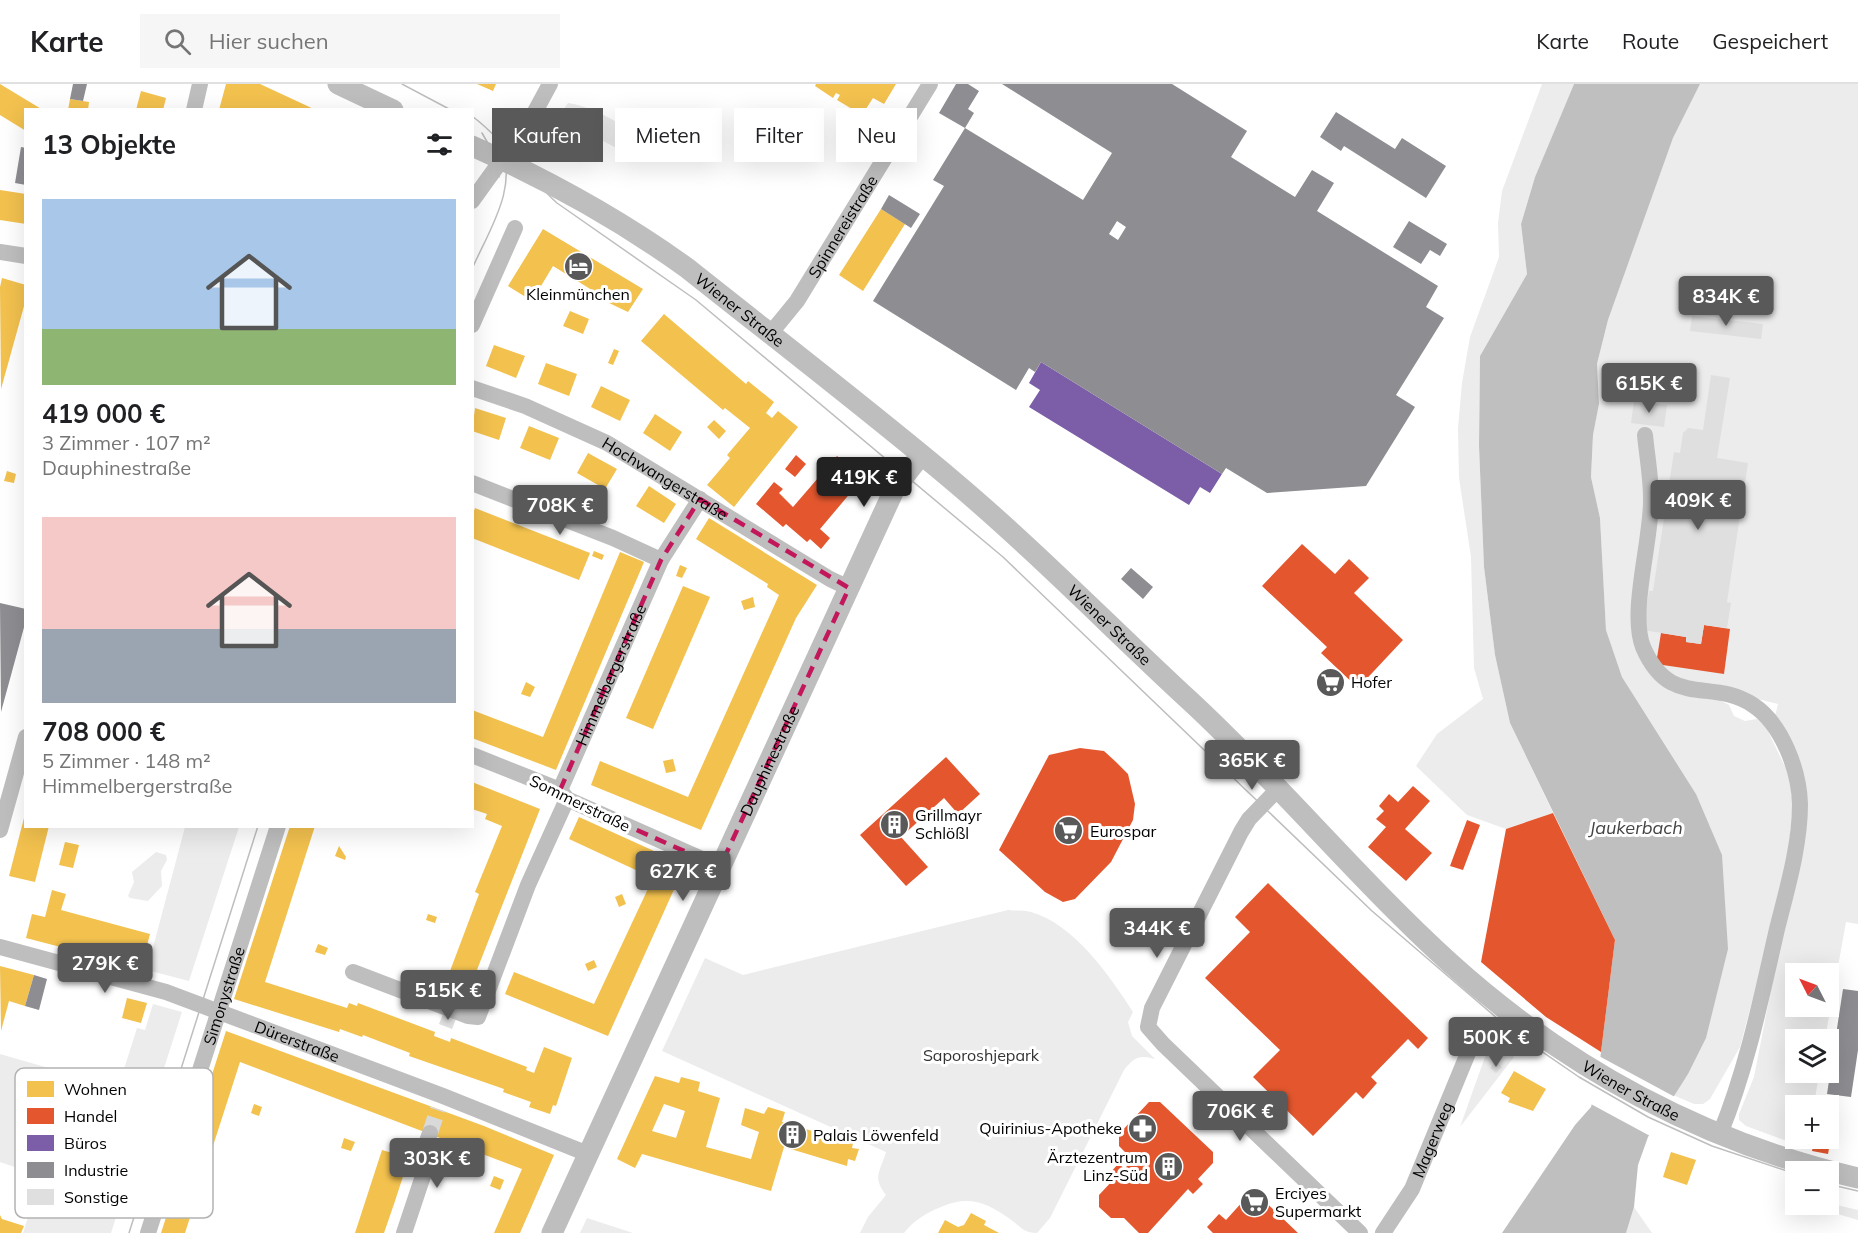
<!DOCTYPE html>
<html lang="de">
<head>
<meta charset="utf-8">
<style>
  :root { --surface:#fff; --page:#f6f6f6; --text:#202124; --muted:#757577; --line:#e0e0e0; --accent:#595959 }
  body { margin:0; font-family:Mulish,sans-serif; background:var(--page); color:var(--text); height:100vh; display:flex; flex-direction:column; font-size:22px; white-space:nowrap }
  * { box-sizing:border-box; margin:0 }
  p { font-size:20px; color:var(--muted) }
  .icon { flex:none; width:33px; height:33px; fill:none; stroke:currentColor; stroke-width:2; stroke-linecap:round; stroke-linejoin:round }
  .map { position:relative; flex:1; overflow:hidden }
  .panel { position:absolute; left:24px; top:24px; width:450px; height:720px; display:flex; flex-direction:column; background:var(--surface); border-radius:0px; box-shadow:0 6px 24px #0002 }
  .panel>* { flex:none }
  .guide { position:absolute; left:492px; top:24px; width:570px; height:54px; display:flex; gap:12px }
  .needle { width:39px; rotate:312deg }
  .controls { position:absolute; left:1785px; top:879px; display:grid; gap:12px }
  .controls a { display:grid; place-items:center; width:54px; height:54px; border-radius:0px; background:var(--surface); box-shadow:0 6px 24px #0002; font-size:30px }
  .price { position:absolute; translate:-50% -51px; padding:0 14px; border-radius:6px; background:var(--accent); color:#fff; font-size:20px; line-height:39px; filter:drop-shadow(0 2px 3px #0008) }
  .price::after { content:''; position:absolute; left:50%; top:36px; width:18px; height:14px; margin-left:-9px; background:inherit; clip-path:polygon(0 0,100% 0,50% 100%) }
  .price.selected { background:#222; color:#fff }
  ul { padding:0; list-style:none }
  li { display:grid; align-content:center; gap:12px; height:318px; padding:0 18px }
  li span { display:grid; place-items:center; height:186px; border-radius:0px; color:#555 }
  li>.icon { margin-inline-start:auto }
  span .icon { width:108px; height:108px; fill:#fffc; stroke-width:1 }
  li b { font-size:26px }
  h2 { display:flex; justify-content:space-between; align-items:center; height:72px; padding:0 18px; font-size:26px }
  .pill { padding:0 21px; border-radius:0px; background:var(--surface); box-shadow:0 6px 24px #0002; font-size:21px; line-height:54px }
  .pill.selected { background:var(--accent); color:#fff }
  header { display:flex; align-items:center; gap:36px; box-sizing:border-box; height:84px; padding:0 30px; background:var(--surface); border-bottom:2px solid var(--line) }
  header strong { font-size:28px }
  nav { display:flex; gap:33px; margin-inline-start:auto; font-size:21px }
  .search { width:420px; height:54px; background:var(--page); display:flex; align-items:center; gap:15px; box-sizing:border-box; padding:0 21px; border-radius:0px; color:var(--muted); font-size:22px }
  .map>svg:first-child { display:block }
  .green { fill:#ececec; fill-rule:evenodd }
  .water { fill:#bfbfbf }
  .pier { fill:#fff }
  .homes { fill:#f2c14e; fill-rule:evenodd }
  .shops { fill:#e4572e }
  .offices { fill:#7b5ea7 }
  .industry { fill:#8d8d92; fill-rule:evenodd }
  .building { fill:#dfdfdf }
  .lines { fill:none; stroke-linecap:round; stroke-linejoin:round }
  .minor-tunnel { stroke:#d9d9d9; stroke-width:16; stroke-dasharray:16 8; stroke-linecap:butt }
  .minor { stroke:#bebebe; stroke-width:16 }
  .major { stroke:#bebebe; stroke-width:21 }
  .tram { stroke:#bebebe; stroke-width:1.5 }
  .marked { fill:none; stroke:#c2185b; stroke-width:4.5; stroke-dasharray:12 8; stroke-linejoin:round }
  .labels { text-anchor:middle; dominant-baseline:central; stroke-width:6; stroke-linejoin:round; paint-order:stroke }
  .street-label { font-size:16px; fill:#000; stroke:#fff }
  .poi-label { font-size:16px; fill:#000; stroke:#fff; text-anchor:start }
  .park-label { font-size:16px; fill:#333; stroke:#fff }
  .water-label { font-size:18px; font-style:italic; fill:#444; stroke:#fff }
  .key { fill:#fff; stroke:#b2b2b2; stroke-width:1.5 }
  .key-label { font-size:16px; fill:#000 }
</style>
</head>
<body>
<header>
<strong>Karte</strong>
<div class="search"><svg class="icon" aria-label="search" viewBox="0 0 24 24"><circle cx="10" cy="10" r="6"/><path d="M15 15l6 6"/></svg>Hier suchen</div>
<nav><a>Karte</a><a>Route</a><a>Gespeichert</a></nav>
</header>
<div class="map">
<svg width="1858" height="1149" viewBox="0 0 1858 1149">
  <rect width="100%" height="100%" fill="#fff"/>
  <path class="green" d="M1542 0H1574L1535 93 1521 140 1527 190 1480 272 1479 362 1484 483 1495 571 1510 639 1553 729 1506 745 1467 731 1416 682 1437 650 1483 615 1474 584 1471 473 1459 394 1458 344 1462 299 1470 253 1499 173 1498 139 1502 107Z
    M1700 0H1858V840L1846 838 1825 955 1796 956V988L1819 989 1814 1021 1796 1022V1054L1808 1055 1806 1064 1746 1042 1739 1036V1030L1754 993 1807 721 1775 632 1778 620 1721 606 1718 615 1729 621 1734 632 1745 637 1757 635 1765 641 1789 691 1793 722 1788 769 1758 894 1740 963 1710 1015 1703 1020H1694L1673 1011 1688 990 1696 710 1622 593 1606 546 1600 434 1591 393 1593 351 1599 320 1597 280 1608 236 1673 54ZM1796 890H1828V922H1796Z
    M568 19C590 22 630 40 639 62L636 72 630 76 625 75 622 67 562 35 559 32Z
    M185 743H239L189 897 147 886Z
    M156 768 166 771 167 776 161 787 162 802 148 817 130 814 128 812 134 798 132 788Z
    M1008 826C1015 827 1024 826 1031 828 1074 840 1110 892 1133 928L1128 938 1132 952 1155 975C1140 970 1133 974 1124 986L1050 1134 1037 1149C1023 1149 1020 1142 1010 1135 986 1118 969 1111 941 1123 926 1129 914 1136 904 1149H860L868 1133 886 1111C872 1093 880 1088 886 1068L662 967 705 874 743 891Z
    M153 920 182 928 111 1149H23L41 1092 0 1078V970L118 1004 137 944 145 946Z
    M1498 962 1514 973 1460 1043 1485 973 1492 964Z
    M1833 1120 1858 1126V1136L1834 1129Z
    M1634 1123 1652 1149H1626Z
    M587 1134 633 1149H580Z"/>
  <path class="water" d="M1574 0H1700L1673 54 1608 236 1597 280 1599 320 1593 351 1591 393 1600 434 1606 546 1622 593 1696 710 1722 771 1728 865 1706 954 1688 990 1648 1053 1638 1081 1634 1123 1626 1149H1502L1575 1041 1591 1023 1597 1000 1615 856 1510 639 1495 571 1484 483 1479 362 1480 272 1527 190 1521 140 1535 93Z"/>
  <path class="pier" d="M1597 971 1675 1013 1652 1053 1589 1019Z"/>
  <path class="homes" d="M0 0 43 26H26V47L0 31Z
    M226 0H260L316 26H219Z
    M477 0H496L493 7Z
    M816 0H896L884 20 873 14 862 31 837 16 840 11 836 9 833 14 815 2Z
    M141 7 166 14 163 26H136Z
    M70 15 89 18 88 26H68Z
    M0 106 26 110V140L0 136Z
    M881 125 905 140 863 207 839 191Z
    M543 145 643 205 628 228 607 218 608 216 553 182 532 217 508 202Z
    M2 194 26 201V215L1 305 0 203Z
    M570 227 589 235 583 250 563 242Z
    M664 230 746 300 748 297 774 318 766 329 772 334 778 327 798 343 734 423 707 401 730 374 727 371 750 344 725 324 723 326 641 257Z
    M494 261 525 272 516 294 486 282Z
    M614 265 619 267 613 281 608 279Z
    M546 279 577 290 569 312 538 300Z
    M601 302 630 316 620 337 591 323Z
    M475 324 506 334 499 356 472 347Z
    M655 330 682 348 670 367 643 349Z
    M714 336 726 347 719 355 707 343Z
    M529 342 559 354 550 376 520 364Z
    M588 369 617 385 605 405 577 389Z
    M7 387 16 390 14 399 4 397Z
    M649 402 676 420 664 439 636 422Z
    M475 424 590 469 579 496 472 454V432Z
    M709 434 817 501 796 534 701 746 591 701 600 677 688 713 779 511 767 503 768 500 696 455Z
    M594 467 604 471 602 476 592 472Z
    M620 468 644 478 556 686 472 654V626L543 653Z
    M680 481 687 484 682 494 676 492Z
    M683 502 710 513 653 645 626 634Z
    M753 513 755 523 744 526 741 517Z
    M526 598 535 603 530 613 521 610Z
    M673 675 676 687 666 689 663 677Z
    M472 698 540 725 464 919 441 911 479 810 475 808 502 742 485 735 487 730 472 725Z
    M25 730 26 742H49L35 798 9 792Z
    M579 733 685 781 608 952 505 910 514 888 594 920 653 794 569 755Z
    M290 742H315L265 898 347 924 349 919 357 922 358 919 435 948 434 952 450 958 451 954 527 983 526 986 534 989 544 963 572 974 556 1022 553 1021 550 1030 529 1023 531 1018 503 1008 504 1005 409 972 410 969 363 951 362 953 340 945 339 948 234 915Z
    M65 758 79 761 73 784 59 781Z
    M339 762 346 773 345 776 335 772Z
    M52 806 66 810 61 826 150 850 141 884 26 854 32 830 45 833Z
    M622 810 626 820 619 823 615 813Z
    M428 830 437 833 435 839 426 836Z
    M318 860 328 864 325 871 315 868Z
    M594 876 597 883 588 887 585 880Z
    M0 882 34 891 25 922 9 917 1 947Z
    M127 914 147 919 141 939 122 934Z
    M226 947 484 1042 554 1071 520 1149H494L522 1085 240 978 185 1149H161Z
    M1514 987 1546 1005 1533 1027 1508 1018 1510 1014 1501 1009Z
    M655 992 679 999 681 993 700 998 698 1007 720 1014 706 1063 751 1075 759 1048 741 1041 745 1024 764 1030 768 1023 785 1028 782 1038 853 1059 852 1064 859 1065 855 1077 848 1075 847 1082 784 1063 771 1107 642 1070 635 1084 617 1075ZM664 1020 685 1027 676 1054 652 1047Z
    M254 1020 262 1023 259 1032 251 1029Z
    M344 1054 355 1058 351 1067 341 1064Z
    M382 1066 409 1074 395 1117 384 1149H355Z
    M1671 1068 1696 1076 1687 1101 1663 1093Z
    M494 1092 504 1096 500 1106 490 1102Z
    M971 1129 986 1137 984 1141 999 1149H938L945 1136 958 1143 964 1141Z
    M0 1131 2 1135 24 1142 21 1149H0Z"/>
  <path class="shops" d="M796 371 806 380 795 393 785 385Z
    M837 372 863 394 820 445 830 454 821 465 810 455 807 458 786 440 783 443 756 420 774 398 783 405 779 409 793 423Z
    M1302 460 1335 490 1349 475 1369 494 1354 509 1403 556 1358 604 1321 569 1327 563 1262 502Z
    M1704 541 1730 545 1724 590 1656 580 1661 549 1686 553V558L1701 560Z
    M1080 664 1104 667 1116 678 1128 690 1135 720 1133 736 1111 778 1075 815 1063 818 1045 808 999 766 1049 671Z
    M946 673 980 710 958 730 944 714 901 753 928 783 906 802 860 751Z
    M1413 702 1430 717 1405 745 1432 769 1406 797 1368 763 1386 743 1376 735 1384 727 1379 722 1389 710 1398 718Z
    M1553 729 1615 856 1601 968 1546 933 1481 878 1506 745Z
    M1467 736 1480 741 1463 786 1450 782Z
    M1268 799 1428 954 1418 965 1408 955 1371 993 1377 999 1363 1015 1356 1008 1313 1052 1253 993 1280 966 1205 894 1250 848 1235 833Z
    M1149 1018H1160L1213 1068V1079L1198 1095 1203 1100 1193 1110 1188 1105 1148 1149H1139L1124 1134H1111L1099 1123V1111L1114 1095 1109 1090 1119 1079 1124 1085 1133 1076 1119 1062V1050Z
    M1815 1054 1830 1059 1828 1070 1812 1067Z
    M1253 1106 1298 1149H1213L1207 1143 1219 1130 1226 1136Z"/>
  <path class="offices" d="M1041 278 1222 390 1210 409 1200 403 1189 421 1029 323 1040 306 1029 299Z"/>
  <path class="industry" d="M73 0H87L83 17 70 15Z
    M956 0H968L979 7 968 25 974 29 965 44 939 29Z
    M1002 0H1172L1247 47 1231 73 1295 113 1312 86 1334 99 1317 127 1438 202 1426 223 1444 234 1396 311 1415 323 1366 402 1267 409 1226 384 1222 390 1041 278 1035 288 1029 284 1016 306 873 217 944 102 933 96 965 44 1083 116 1112 69ZM1117 137 1126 143 1118 156 1109 150Z
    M1336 28 1395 65 1402 54 1446 82 1426 114 1344 62 1341 67 1320 53Z
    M21 63 26 64V101L15 99Z
    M889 111 920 130 911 144 881 125Z
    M1409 137 1447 160 1440 172 1430 166 1421 180 1393 163Z
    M1131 484 1153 503 1143 515 1121 495Z
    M0 519 26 525V536L1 628Z
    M34 891 47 895 39 926 25 922Z
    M1843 905 1858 907V966L1851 1013 1827 1010Z"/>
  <path class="building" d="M1692 232 1763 240 1761 255 1690 247Z
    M1711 291 1730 294 1717 374 1748 379 1727 518 1731 519 1727 544 1704 541 1701 560 1686 558V553L1643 546 1649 507H1653L1674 368 1680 369 1683 349 1688 344 1703 346Z
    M1634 317 1667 321 1664 343 1631 339Z
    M443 930 456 935 452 945 439 940Z
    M1496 978 1502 983 1496 989 1490 984Z"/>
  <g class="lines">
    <path class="minor-tunnel" d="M430 1049 438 1025"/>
    <g class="minor">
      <path d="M194 26 200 0"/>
      <path d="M472 117 531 35 550 0"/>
      <path d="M0 168 26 172"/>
      <path d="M472 241 515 144"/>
      <path id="s1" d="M770 250 797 217 930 0"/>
      <path id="s2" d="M472 304 525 322 607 359 830 495 849 504"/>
      <path d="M1645 351C1647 372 1651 393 1651 414 1652 455 1629 528 1643 563 1670 626 1711 593 1753 621 1782 640 1799 686 1800 720 1800 762 1787 805 1777 845 1761 915 1747 984 1720 1050"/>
      <path d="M472 399 613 454 661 476"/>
      <path d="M472 671 560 706 567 715 720 783"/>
      <path d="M1280 703 1249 735 1241 748 1152 924 1148 943 1163 960 1360 1149"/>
      <path id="s3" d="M560 706 661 476 700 415"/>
      <path d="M0 746 26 653"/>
      <path id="s4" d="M0 863 166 908 443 1012 588 1070"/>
      <path d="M353 888 468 932 478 933 528 801 567 715"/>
      <path id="s5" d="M148 1149 278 742"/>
      <path d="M404 1149 428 1077 425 1063 430 1049"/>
      <path id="s6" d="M1383 1149 1412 1105 1473 957"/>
    </g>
    <g class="major">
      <path d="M338 0 393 26"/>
      <path id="s7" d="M472 62C548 96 619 135 687 184 775 254 865 323 952 396 1034 465 1110 543 1189 616 1280 700 1358 795 1449 878 1566 984 1705 1059 1858 1094"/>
      <path id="s8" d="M552 1149 895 404 921 371"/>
    </g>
    <path class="tram" d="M402 0 451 26
      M472 32C505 57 527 92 557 119L696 216 1003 473 1372 827 1512 947 1579 993 1648 1033 1712 1062 1796 1090
      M482 49 493 68 499 93
      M472 185C488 148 521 100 499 60
      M1828 1100 1858 1107
      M129 1149 258 742"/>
  </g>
  <path class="marked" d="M700 415 849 504 720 783 567 715 560 706 661 476Z"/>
  <defs>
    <symbol id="hotel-disc" viewBox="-11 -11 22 22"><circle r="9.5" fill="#595959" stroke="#fff"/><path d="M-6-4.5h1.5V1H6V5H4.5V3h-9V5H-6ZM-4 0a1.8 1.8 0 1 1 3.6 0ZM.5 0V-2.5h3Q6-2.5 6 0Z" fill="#fff"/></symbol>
    <symbol id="supermarket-disc" viewBox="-11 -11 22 22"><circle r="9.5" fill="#595959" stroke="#fff"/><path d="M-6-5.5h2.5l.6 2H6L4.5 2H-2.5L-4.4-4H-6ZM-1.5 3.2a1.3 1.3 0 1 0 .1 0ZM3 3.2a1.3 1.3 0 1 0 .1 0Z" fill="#fff"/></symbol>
    <symbol id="building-disc" viewBox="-11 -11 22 22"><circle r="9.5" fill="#595959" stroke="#fff"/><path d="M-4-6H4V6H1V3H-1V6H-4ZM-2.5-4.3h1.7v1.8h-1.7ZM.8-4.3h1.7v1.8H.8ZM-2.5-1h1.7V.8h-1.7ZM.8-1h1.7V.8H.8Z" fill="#fff"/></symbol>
    <symbol id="pharmacy-disc" viewBox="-11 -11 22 22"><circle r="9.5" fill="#595959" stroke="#fff"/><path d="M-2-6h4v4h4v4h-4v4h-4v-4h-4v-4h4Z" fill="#fff"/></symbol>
  </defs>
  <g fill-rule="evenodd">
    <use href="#hotel-disc" x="562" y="166" width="33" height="33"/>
    <use href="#supermarket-disc" x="1314" y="582" width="33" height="33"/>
    <use href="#building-disc" x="878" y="724" width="33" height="33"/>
    <use href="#supermarket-disc" x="1052" y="730" width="33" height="33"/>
    <use href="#pharmacy-disc" x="1126" y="1028" width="33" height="33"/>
    <use href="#building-disc" x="776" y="1034" width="33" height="33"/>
    <use href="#building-disc" x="1152" y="1066" width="33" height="33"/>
    <use href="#supermarket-disc" x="1238" y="1102" width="33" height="33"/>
  </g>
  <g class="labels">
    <g class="street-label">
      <text stroke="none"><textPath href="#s1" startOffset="130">Spinnereistraße</textPath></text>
      <text stroke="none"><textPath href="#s7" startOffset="315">Wiener Straße</textPath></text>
      <text stroke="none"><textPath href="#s2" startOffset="214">Hochwangerstraße</textPath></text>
      <text stroke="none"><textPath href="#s7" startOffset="801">Wiener Straße</textPath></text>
      <text stroke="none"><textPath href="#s3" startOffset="126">Himmelbergerstraße</textPath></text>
      <text stroke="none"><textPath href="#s8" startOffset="520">Dauphinestraße</textPath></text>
      <text transform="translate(580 719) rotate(26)">Sommerstraße</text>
      <text stroke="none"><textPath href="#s5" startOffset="249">Simonystraße</textPath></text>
      <text stroke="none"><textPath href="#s4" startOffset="312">Dürerstraße</textPath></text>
      <text stroke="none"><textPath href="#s7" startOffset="1503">Wiener Straße</textPath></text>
      <text stroke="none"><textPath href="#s6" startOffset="106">Magerweg</textPath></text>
    </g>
    <g class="poi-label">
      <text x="578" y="210" text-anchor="middle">Kleinmünchen</text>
      <text x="1351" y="598">Hofer</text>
      <text x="915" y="731">Grillmayr<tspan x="915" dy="18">Schlößl</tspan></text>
      <text x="1090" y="747">Eurospar</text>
      <text x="1122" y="1044" text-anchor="end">Quirinius-Apotheke</text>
      <text x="813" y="1051">Palais Löwenfeld</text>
      <text x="1148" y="1073" text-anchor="end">Ärztezentrum<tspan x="1148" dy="18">Linz-Süd</tspan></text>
      <text x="1275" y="1109">Erciyes<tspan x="1275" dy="18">Supermarkt</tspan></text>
    </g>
    <g class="park-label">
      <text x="981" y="971">Saporoshjepark</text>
    </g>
    <g class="water-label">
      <text x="1636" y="743">Jaukerbach</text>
    </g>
  </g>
  <rect x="15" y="984" width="198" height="150" rx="9" class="key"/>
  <rect x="27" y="997" width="27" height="16" fill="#f2c14e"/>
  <rect x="27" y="1024" width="27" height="16" fill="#e4572e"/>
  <rect x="27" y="1051" width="27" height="16" fill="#7b5ea7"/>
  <rect x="27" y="1078" width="27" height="16" fill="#8d8d92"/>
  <rect x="27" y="1105" width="27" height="16" fill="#dfdfdf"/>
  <g class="key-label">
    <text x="64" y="1011">Wohnen</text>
    <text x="64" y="1038">Handel</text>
    <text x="64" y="1065">Büros</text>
    <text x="64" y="1092">Industrie</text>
    <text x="64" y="1119">Sonstige</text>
  </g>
</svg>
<div class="controls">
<a><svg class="needle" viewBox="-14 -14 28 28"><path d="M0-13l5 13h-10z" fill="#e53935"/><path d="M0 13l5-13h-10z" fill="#757577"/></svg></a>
<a><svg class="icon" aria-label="layers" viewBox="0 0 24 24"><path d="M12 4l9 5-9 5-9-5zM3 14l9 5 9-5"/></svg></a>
<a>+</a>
<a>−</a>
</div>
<b class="price" style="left:1726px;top:243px">834K €</b>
<b class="price" style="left:1649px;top:330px">615K €</b>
<b class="price selected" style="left:864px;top:424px">419K €</b>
<b class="price" style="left:1698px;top:447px">409K €</b>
<b class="price" style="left:560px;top:452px">708K €</b>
<b class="price" style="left:1252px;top:707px">365K €</b>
<b class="price" style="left:683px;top:818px">627K €</b>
<b class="price" style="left:1157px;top:875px">344K €</b>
<b class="price" style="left:105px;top:910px">279K €</b>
<b class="price" style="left:448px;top:937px">515K €</b>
<b class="price" style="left:1496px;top:984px">500K €</b>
<b class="price" style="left:1240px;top:1058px">706K €</b>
<b class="price" style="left:437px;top:1105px">303K €</b>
<div class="guide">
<a class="pill selected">Kaufen</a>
<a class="pill">Mieten</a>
<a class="pill">Filter</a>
<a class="pill">Neu</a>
</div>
<section class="panel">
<h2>13 Objekte<svg class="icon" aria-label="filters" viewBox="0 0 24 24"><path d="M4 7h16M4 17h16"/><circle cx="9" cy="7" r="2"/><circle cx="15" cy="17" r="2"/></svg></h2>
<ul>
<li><span style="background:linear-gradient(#a9c7e8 70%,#8fb573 0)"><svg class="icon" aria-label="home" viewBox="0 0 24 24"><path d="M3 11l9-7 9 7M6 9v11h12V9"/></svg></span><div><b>419 000 €</b><p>3 Zimmer · 107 m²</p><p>Dauphinestraße</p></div></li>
<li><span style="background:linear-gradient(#f6c9c9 60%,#9aa5b1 0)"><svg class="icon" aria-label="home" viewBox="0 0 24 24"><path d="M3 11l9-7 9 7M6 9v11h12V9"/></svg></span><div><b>708 000 €</b><p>5 Zimmer · 148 m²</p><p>Himmelbergerstraße</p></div></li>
</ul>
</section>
</div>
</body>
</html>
